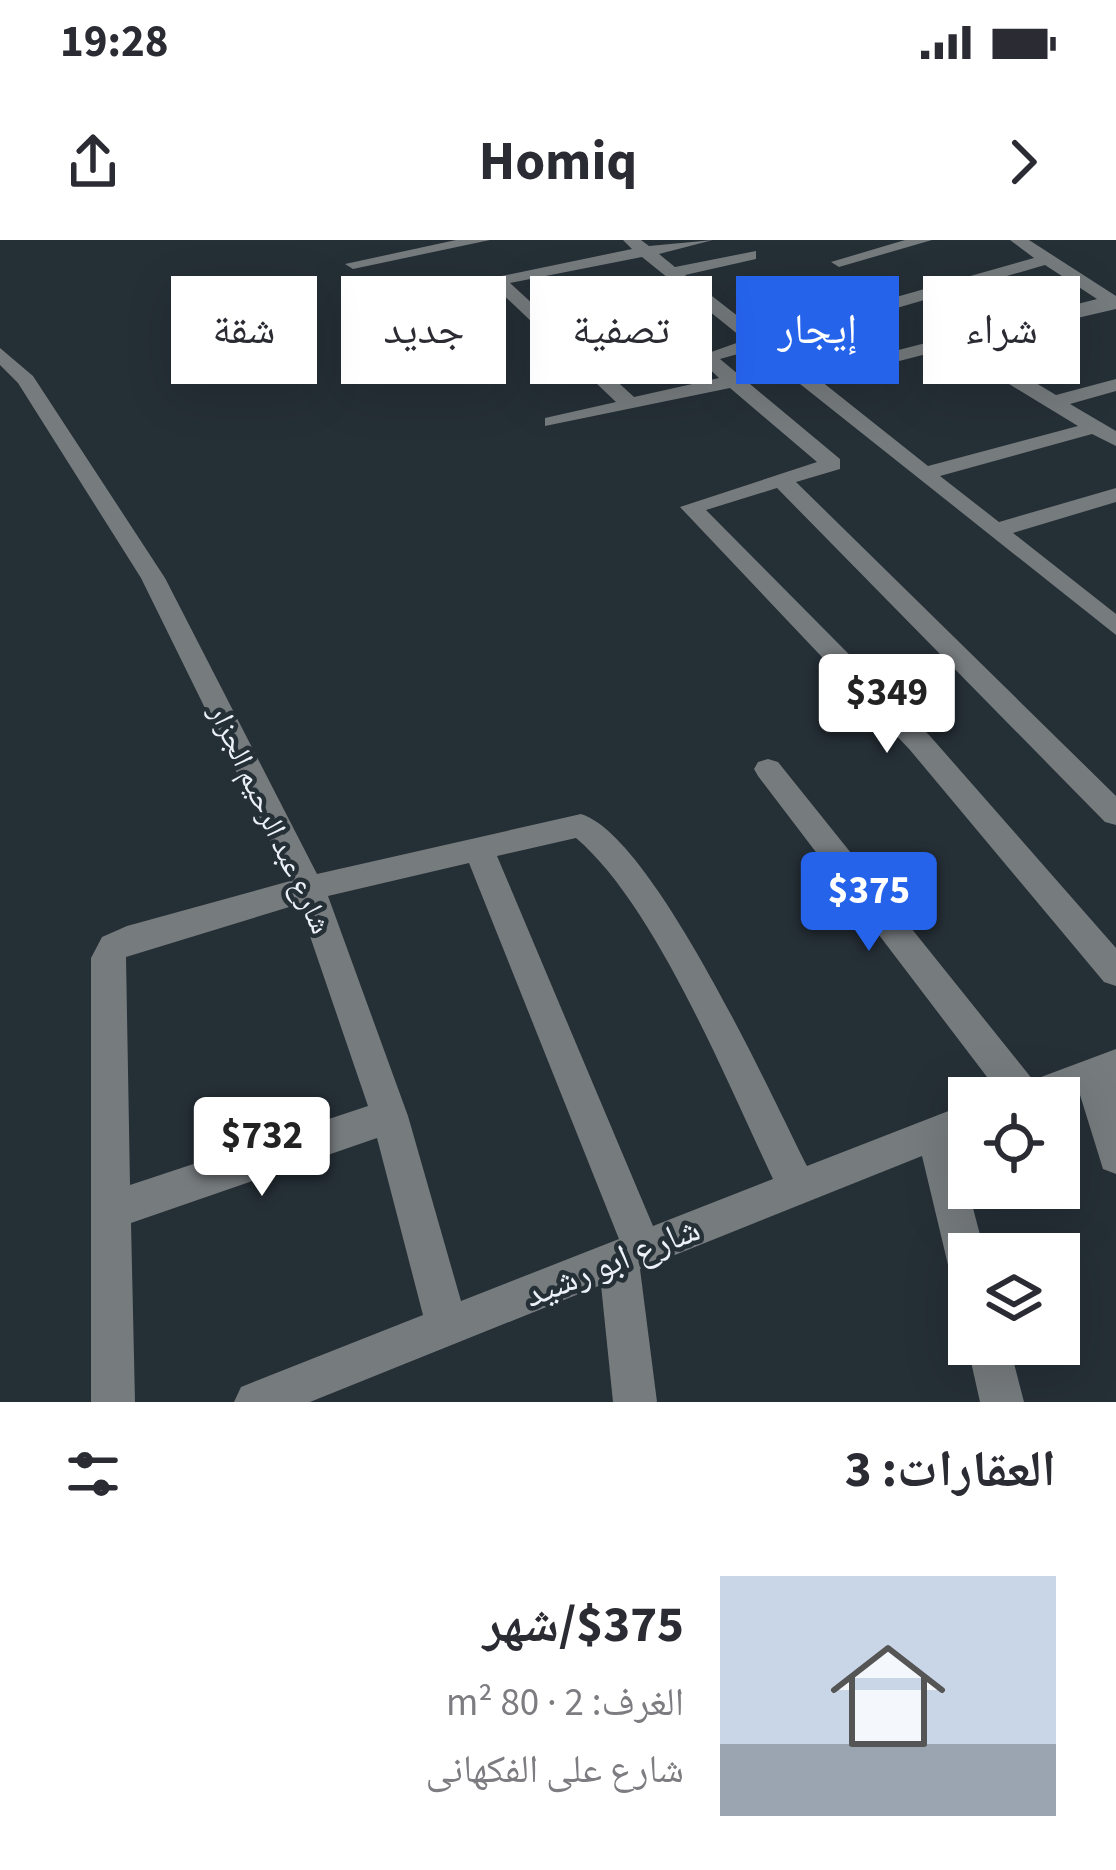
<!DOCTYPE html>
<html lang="ar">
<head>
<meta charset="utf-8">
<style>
  :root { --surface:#fff; --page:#f2f2f3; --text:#2b2b33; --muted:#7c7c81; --line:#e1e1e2; --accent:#2563eb }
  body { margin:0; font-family:"Source Sans 3","Noto Naskh Arabic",sans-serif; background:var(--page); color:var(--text); direction:rtl; height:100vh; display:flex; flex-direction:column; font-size:45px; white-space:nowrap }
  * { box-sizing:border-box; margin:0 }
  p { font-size:39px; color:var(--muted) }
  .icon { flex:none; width:66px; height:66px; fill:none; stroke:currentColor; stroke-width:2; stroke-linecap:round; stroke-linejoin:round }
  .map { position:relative; height:1162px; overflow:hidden; direction:ltr }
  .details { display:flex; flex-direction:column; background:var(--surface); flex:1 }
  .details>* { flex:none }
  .hud { position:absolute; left:36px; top:36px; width:1044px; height:108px; direction:rtl; display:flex; gap:24px }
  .fabs { position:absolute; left:948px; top:837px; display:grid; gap:24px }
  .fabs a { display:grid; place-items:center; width:132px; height:132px; border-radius:0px; background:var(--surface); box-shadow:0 12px 48px #0002; font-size:60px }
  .price { position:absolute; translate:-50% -102px; padding:0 27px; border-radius:12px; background:#fff; color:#222; font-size:39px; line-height:78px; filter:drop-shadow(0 3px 6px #0008) }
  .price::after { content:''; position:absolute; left:50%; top:72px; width:36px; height:27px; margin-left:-18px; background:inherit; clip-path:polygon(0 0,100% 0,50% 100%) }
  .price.current { background:var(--accent); color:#fff }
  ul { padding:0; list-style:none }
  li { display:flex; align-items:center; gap:36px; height:300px; padding:0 60px }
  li+li { border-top:3px solid var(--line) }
  li span { display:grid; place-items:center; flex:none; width:336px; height:240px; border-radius:0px; color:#555 }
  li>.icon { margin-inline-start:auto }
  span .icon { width:144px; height:144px; fill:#fffc; stroke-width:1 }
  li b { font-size:51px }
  h2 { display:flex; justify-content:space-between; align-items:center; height:144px; padding:0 60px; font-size:51px }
  .chip { padding:0 42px; border-radius:0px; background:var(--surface); box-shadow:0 12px 48px #0002; font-size:42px; line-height:108px }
  .chip.current { background:var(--accent); color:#fff }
  .status { display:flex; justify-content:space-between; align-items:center; height:84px; padding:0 60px; background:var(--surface); direction:ltr }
  .status svg { height:33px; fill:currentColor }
  header { display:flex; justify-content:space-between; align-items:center; height:156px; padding:0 60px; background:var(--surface); font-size:54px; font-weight:700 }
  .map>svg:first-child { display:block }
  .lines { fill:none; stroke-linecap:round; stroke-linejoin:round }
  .minor { fill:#767b7e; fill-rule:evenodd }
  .labels { text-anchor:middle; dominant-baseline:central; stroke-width:9; stroke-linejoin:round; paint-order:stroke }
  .street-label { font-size:30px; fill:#ebf1f6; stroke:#252f36 }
  .near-street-label { font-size:36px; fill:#ebf1f6; stroke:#252f36 }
</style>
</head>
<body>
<div class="status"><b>19:28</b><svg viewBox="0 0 49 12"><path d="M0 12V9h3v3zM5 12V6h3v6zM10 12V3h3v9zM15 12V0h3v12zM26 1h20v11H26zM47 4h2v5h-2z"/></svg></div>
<header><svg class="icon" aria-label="forward" viewBox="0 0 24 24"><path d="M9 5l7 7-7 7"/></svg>Homiq<svg class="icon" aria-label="share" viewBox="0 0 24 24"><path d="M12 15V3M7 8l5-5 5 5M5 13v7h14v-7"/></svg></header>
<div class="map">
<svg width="1116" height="1162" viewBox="0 0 1116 1162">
  <rect width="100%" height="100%" fill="#252f36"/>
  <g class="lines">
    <path class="minor" d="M456 0H490L353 29 345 24Z
      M623 0H641L649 6 713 0 659 14 675 27 756 11V19L685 35 762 95 1034 18 1010 0H1029L1116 56V69L969 103 1056 155 1116 139V151L1070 164 1116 191V206L1092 194 940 236 999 282 1116 248V262L1013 293 1116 374V395L756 109 720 119 840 219V229L796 242 1116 556V585L1105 582 777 248 706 270 930 496 1116 708V746L1104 742 910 510 680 267 817 222 730 148 545 186V178L616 162 494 46 395 65 386 60 632 9ZM642 17 745 100 697 117 719 138 634 157 510 43ZM1045 25 1097 59 809 133 773 104ZM950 108 1078 186 928 226 821 141Z
      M905 0H932L839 27 831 22Z
      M0 108 33 136 165 338 317 634 581 574C653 596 770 853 807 926L969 863V898L956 903 985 1014H969V1049L955 1043 949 1029 922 916 640 1029 657 1162H613L601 1045 310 1162H234L241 1147 423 1075 377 898 131 983 135 1162H91V718L102 697 127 686 290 641 141 338 18 143 0 125ZM576 598C655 665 727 842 773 939L653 986 497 616ZM469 623 619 999 461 1061 408 876 328 656ZM299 664 368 866 130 945 126 717Z
      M768 519 778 522 1033 840 1116 809V934L1103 929 1080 855 1059 863V858H1003L758 536 754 529 758 522Z
      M969 1099V1104H1009L1024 1162H980L967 1104Z"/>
  </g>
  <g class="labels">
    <g class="street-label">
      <text transform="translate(270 579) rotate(65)">شارع عبد الرحيم الجزار</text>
    </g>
    <g class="near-street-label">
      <text transform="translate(612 1022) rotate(-22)">شارع ابو رشيد</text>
    </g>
  </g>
</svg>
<div class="fabs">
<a><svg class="icon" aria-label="locate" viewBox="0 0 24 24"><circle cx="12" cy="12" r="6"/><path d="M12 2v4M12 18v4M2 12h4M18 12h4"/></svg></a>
<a><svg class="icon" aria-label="layers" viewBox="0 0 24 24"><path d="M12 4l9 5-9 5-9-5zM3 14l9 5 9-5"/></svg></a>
</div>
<b class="price" style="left:887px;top:516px">$349</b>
<b class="price current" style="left:869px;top:714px">$375</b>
<b class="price" style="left:262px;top:959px">$732</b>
<div class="hud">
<a class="chip">شراء</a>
<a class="chip current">إيجار</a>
<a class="chip">تصفية</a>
<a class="chip">جديد</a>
<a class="chip">شقة</a>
</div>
</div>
<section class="details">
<h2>العقارات: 3<svg class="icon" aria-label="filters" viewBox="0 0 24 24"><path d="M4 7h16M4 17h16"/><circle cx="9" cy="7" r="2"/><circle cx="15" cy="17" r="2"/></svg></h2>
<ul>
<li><span style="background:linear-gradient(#c9d6e8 70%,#9aa5b1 0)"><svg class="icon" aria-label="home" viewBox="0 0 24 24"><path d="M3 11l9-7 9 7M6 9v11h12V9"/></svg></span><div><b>$375/شهر</b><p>الغرف: 2 · 80 m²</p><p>شارع على الفكهانى</p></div></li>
</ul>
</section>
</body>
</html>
